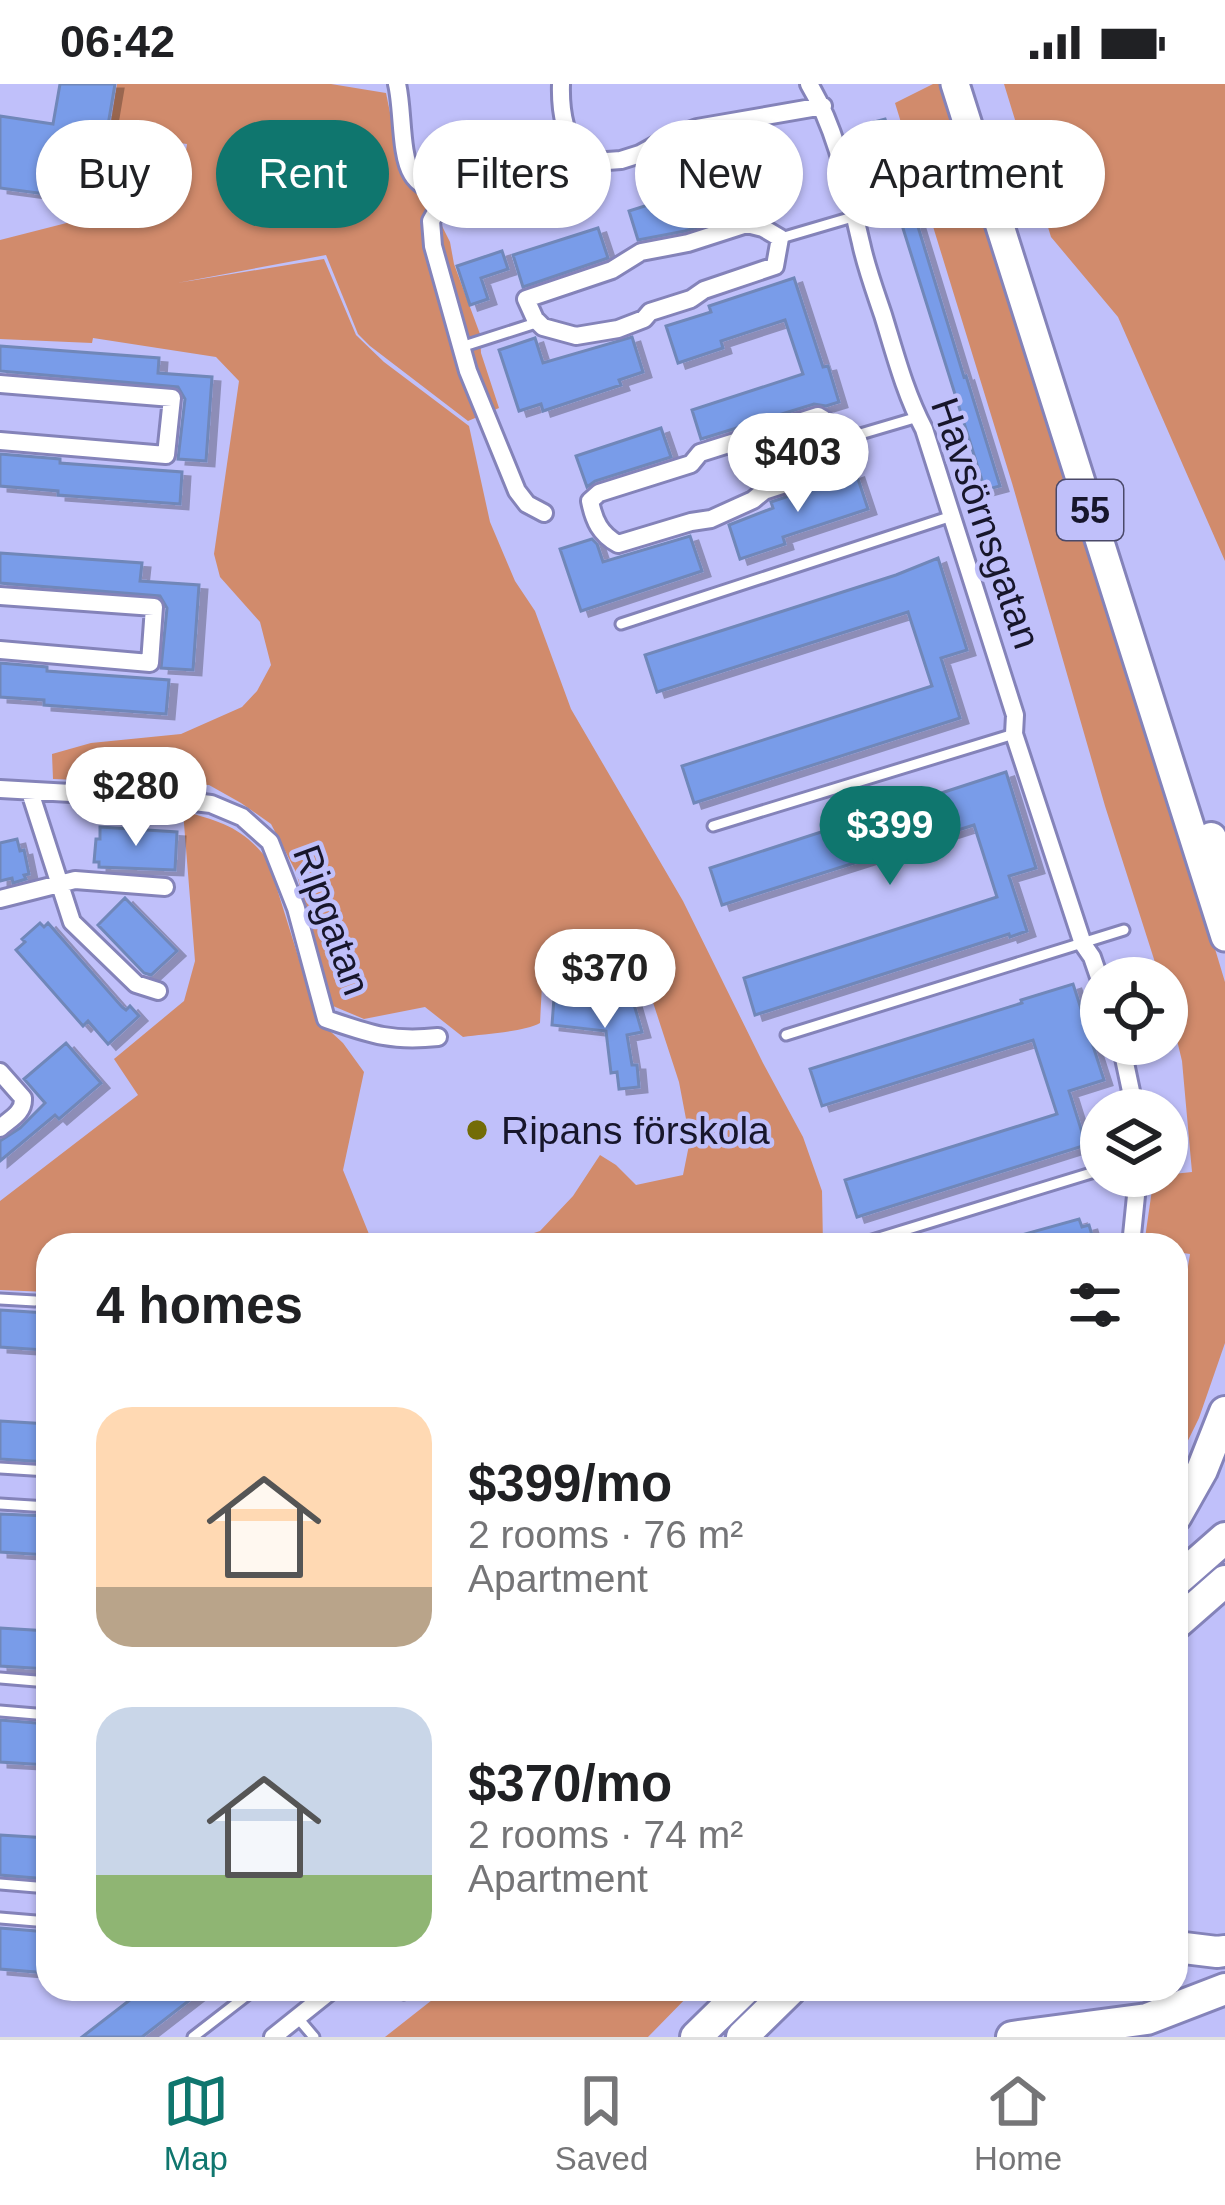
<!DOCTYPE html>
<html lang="en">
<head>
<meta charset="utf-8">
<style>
  :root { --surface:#fff; --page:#f2f2f2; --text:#202124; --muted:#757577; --line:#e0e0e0; --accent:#0f766e }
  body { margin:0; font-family:Arial,sans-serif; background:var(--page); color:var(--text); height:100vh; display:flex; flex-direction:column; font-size:45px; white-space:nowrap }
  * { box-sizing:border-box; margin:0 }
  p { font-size:39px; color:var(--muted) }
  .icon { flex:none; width:66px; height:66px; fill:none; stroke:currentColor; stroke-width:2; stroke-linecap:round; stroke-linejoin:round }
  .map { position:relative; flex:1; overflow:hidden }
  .sheet { position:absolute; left:36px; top:1149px; width:1152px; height:768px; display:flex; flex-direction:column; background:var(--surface); border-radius:36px; box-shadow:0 3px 9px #0004 }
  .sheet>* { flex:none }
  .banner { position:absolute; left:36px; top:36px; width:1155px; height:108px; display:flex; gap:24px }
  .tools { position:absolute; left:1080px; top:873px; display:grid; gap:24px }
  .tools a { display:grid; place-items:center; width:108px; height:108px; border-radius:50%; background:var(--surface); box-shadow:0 3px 9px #0004; font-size:60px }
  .price { position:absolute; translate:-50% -102px; padding:0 27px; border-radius:42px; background:#fff; color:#222; font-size:39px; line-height:78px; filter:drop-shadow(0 3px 6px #0008) }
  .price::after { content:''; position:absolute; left:50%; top:72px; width:36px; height:27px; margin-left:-18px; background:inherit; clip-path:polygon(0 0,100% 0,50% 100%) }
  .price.on { background:var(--accent); color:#fff }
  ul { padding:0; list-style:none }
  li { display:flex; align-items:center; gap:36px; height:300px; padding:0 60px }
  li span { display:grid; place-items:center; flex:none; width:336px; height:240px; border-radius:36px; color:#555 }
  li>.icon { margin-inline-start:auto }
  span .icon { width:144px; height:144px; fill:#fffc; stroke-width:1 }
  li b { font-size:51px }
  h2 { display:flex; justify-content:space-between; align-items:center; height:144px; padding:0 60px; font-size:51px }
  .pill { padding:0 42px; border-radius:54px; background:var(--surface); box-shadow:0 3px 9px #0004; font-size:42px; line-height:108px }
  .pill.on { background:var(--accent); color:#fff }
  .status { display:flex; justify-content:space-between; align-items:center; height:84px; padding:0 60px; background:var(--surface); direction:ltr }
  .status svg { height:33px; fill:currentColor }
  .dock { display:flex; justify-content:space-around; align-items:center; height:168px; border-top:3px solid var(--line); background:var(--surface); font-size:33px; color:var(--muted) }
  .dock a { display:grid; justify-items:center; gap:6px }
  .dock .on { color:var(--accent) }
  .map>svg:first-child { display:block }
  .green { fill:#d18b6c }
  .building { fill:#799ce9; stroke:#7087b9; stroke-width:3; filter:url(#shadow) }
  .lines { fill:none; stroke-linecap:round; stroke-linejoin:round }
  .service-casing { stroke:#8483b9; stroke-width:15 }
  .minor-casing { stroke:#8483b9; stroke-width:22 }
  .primary-casing { stroke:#8483b9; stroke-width:33 }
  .motorway-casing { stroke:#8483b9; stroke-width:36 }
  .service { stroke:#fff; stroke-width:9 }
  .minor { stroke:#fff; stroke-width:16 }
  .primary { stroke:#fff; stroke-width:27 }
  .motorway { stroke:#fff; stroke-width:30 }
  .poi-dot { fill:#736c07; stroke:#c0c0fa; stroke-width:4.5 }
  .labels { text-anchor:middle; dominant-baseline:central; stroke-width:9; stroke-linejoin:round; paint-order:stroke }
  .shield { fill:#c0c0fa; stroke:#4a4969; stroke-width:3 }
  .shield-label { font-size:36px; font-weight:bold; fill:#17162b }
  .street-label { font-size:39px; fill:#17162b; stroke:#c0c0fa }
  .poi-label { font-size:39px; fill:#17162b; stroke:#c0c0fa; text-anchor:start }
</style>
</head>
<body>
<div class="status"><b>06:42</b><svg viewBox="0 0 49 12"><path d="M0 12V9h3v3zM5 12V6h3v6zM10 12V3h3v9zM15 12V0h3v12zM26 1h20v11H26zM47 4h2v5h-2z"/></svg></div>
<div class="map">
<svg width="1225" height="1953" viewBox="0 0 1225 1953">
  <defs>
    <filter id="shadow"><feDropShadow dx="8" dy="5" stdDeviation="0" flood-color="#0004"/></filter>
  </defs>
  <rect width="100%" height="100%" fill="#c0c0fa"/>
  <path class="green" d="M117 0H331L386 9 403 92 429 116 450 158 454 180 480 250 481 269 499 324 468 337 370 262 358 250 326 171 177 199 324 175 356 251 384 278 469 342 490 438 515 497 535 527 571 625 683 817 763 979 803 1053 822 1107 823 1161H497L540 1147 573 1112 600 1071 616 1081 636 1101 683 1091 690 1056 679 998 647 900H542L540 939C524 948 484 950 463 953L425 923 364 935 333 922 296 788 271 740 241 719 209 701 53 695 52 670 91 659 181 650 242 623 257 607 271 581 260 538 220 493 214 470 239 297 216 273 93 254 92 259 0 255V156L180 110 187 60 109 50Z
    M933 0H946L1144 629 1225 898V1259L1199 1334 1176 1381V1213H1183L1190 1170 1176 1168V1161H1144L1154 1092 1192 1088 1182 977 1167 915V894H1160L1105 722 1012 399 895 19Z
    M1004 0H1225V477L1118 233 1051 153Z
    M183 727C222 738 242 743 268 776L318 936 343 959 364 988 343 1086 371 1155 381 1161H48V1208L0 1206V1117L138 1011 114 975 184 917 195 877Z
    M446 1905H695L648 1953H385Z"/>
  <path class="building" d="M60 0H115L101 82 68 76 66 97 55 95 53 111 0 104V32L53 40Z
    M885 35 964 293 966 292 1000 402 985 406 870 39Z
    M767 83 779 118 685 147 638 156 629 127Z
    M598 144 608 174 523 203 513 171Z
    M502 167 508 185 481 194 488 215 470 221 457 182Z
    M794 194 823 283 828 282 839 318 826 322 814 320 701 355 692 326 803 290 785 236 721 257 723 264 678 279 666 242 711 228 709 222Z
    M632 253 643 288 619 296 621 301 543 327 541 320 519 327 499 266 535 254 543 279Z
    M0 262 159 274 158 289 212 293 206 377 178 375 185 315 178 303 0 287Z
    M661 344 671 373 595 397 587 403 576 372Z
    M0 370 60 375V379L182 388 180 420 58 411V407L0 402Z
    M856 389 868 425 783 453 785 460 740 475 729 441 773 424 771 418Z
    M690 452 702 487 581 527 560 465 592 455 597 460 603 478Z
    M0 469 142 479 140 497 199 501 193 586 161 584 167 524 160 512 0 499Z
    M938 474 967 566 941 574 960 634 694 719 682 682 932 602 908 528 657 608 645 571 896 491Z
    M0 579 47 583V587L169 596 166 630 44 621V616L0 613Z
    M1006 688 1036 784 1009 792 1027 847 1010 853 1009 850 755 931 744 894 997 813 974 741 722 821 710 784Z
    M100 743 177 748 175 786 99 783V778H94L96 755H100Z
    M17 755 20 767 24 766 29 790 24 791 26 795 13 799 12 794 0 797V759Z
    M125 814 177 867 151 891 144 889 98 841Z
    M40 839 44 843 48 839 122 923 126 926 130 922 139 932 108 960 88 937 83 942 16 866 25 858 22 855Z
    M1073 900 1104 996 1069 1007 1086 1061 857 1133 845 1096 1057 1030 1033 956 822 1022 810 985 1022 919 1021 916Z
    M554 914 613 921 633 917 642 948 627 951 632 981H637L639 1003 619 1005 617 988 611 989 606 947 552 941Z
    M66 959 101 999 59 1035 55 1031 0 1077V1057L20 1044 45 1019 24 995Z
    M1079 1135 1082 1143 1089 1141 1095 1161H1001L1000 1157Z
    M0 1226 46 1229 44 1266 0 1263Z
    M0 1337 48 1340V1378L0 1375Z
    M0 1430 48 1432V1471L0 1468Z
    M0 1544 48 1547V1585L0 1582Z
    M0 1636 48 1640V1681L0 1678Z
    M0 1751 48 1754V1795L0 1791Z
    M0 1844 48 1848V1889L0 1885Z
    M144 1905H204L142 1953H82Z"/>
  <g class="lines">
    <defs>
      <path id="service" d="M781 154 856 132
        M461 263 536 239
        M840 356 918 333
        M621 540 952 432
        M713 742 1014 650
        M786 951 1124 846
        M869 1157 1101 1086
        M0 1215 35 1217
        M0 1384 48 1387
        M0 1420 48 1423
        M0 1594 48 1598
        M0 1627 48 1631
        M0 1800 48 1804
        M0 1834 48 1838
        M400 1905 404 1910
        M297 1933 314 1953
        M193 1953 255 1905"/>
      <path id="minor" d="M397 0C403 24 400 71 412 90 419 102 433 107 445 112L474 95 510 84 621 76 640 70 669 54 697 44 823 22
        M561 0C560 32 566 52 582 79
        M809 0C838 48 848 105 861 159 866 183 875 207 883 231 895 270 905 309 924 345L1015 631 1014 650 1083 860 1092 873 1101 899
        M445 112 431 137 433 162 468 287 517 407 527 420 544 429
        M747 140 763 144 780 154 775 182 704 206 691 215 650 228 644 235 618 245 576 252 543 243 535 235 526 215 612 186 641 168 688 159Z
        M0 300 172 314 166 371 0 357
        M818 332C838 342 841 359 837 380L829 386 764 407 753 416 711 435 691 438 618 460C600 450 594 437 590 417L599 409 691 380 700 369Z
        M0 512 154 523 150 579 0 566
        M0 705 159 714 211 720 242 733 270 758 296 824 326 935C370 950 390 958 438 953
        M30 708 72 838 136 900 158 907
        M0 815 75 796 165 803
        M1121 960 1135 1026
        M0 988 23 1014C24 1029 10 1035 0 1044
        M1131 1161 1138 1092
        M273 1953 333 1905"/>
      <path id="primary" d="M955 0 1225 853"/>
      <path id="motorway" d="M1211 754 1225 800
        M1176 1432 1202 1386 1225 1328
        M1176 1497 1225 1454
        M1176 1540 1225 1497
        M1176 1863 1217 1868 1225 1867
        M696 1953 745 1905
        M742 1953 791 1905
        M1012 1953 1147 1935 1225 1905"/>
    </defs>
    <use href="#service" class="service-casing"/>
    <use href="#minor" class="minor-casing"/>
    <use href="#primary" class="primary-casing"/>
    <use href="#motorway" class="motorway-casing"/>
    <use href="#service" class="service"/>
    <use href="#minor" class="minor"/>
    <use href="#primary" class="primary"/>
    <use href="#motorway" class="motorway"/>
  </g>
  <circle class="poi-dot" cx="477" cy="1046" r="12"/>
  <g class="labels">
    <rect class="shield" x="1057" y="396" width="66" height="60" rx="9"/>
    <g class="shield-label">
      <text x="1090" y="426">55</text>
    </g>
    <g class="street-label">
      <text transform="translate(986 439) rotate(71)">Havsörnsgatan</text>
      <text transform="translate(332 836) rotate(70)">Ripgatan</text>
    </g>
    <g class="poi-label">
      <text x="501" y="1046">Ripans förskola</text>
    </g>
  </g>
</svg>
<div class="tools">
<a><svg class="icon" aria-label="locate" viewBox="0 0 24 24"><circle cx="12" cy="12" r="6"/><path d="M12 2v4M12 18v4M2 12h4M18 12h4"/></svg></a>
<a><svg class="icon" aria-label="layers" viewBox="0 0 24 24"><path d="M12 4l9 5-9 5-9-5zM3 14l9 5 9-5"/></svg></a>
</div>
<b class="price" style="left:798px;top:431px">$403</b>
<b class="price" style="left:136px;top:765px">$280</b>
<b class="price on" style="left:890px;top:804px">$399</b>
<b class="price" style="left:605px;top:947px">$370</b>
<div class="banner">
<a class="pill">Buy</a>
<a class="pill on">Rent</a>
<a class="pill">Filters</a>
<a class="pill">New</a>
<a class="pill">Apartment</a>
</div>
<section class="sheet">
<h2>4 homes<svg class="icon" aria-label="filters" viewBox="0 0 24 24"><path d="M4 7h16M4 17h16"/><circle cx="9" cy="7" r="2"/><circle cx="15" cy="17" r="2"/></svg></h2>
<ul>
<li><span style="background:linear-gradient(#ffd9b3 75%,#b9a48a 0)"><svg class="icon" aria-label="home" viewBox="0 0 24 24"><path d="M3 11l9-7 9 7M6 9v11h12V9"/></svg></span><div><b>$399/mo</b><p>2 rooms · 76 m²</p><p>Apartment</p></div></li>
<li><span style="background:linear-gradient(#c9d6e8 70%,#8fb573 0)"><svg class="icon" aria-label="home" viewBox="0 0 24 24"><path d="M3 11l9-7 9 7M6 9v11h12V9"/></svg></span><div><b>$370/mo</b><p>2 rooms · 74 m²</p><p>Apartment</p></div></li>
</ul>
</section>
</div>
<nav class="dock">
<a class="on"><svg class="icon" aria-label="map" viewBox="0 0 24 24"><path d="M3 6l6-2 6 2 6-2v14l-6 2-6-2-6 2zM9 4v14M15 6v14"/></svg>Map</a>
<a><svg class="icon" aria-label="saved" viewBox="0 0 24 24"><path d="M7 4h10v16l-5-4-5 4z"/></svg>Saved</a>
<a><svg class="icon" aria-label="home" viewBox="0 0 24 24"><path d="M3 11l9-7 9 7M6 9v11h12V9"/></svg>Home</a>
</nav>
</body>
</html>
